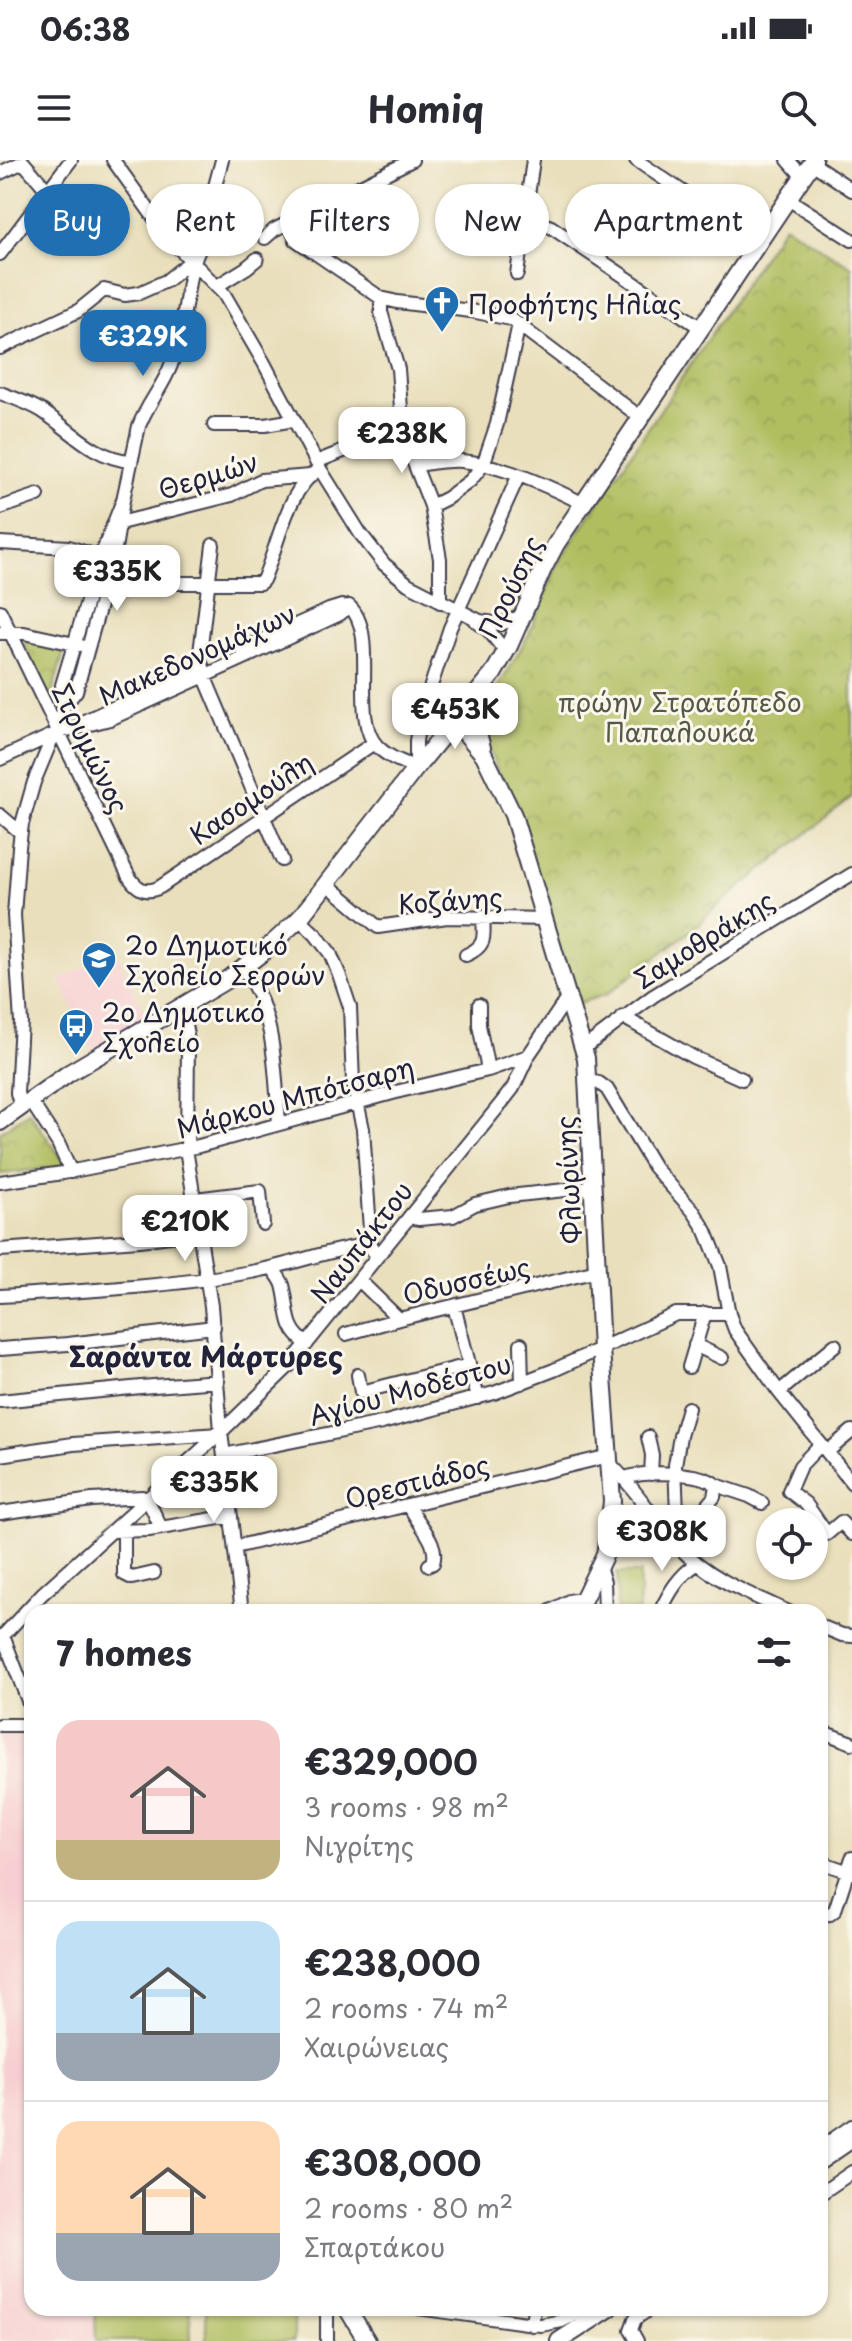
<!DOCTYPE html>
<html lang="en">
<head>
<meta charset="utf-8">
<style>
  :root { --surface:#fff; --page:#f7f7f7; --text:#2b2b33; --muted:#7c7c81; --line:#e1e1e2; --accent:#1f6fb2 }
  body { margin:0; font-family:"Playpen Sans",sans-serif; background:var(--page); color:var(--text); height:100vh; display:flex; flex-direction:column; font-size:30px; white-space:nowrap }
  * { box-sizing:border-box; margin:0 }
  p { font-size:26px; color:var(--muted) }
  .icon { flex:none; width:44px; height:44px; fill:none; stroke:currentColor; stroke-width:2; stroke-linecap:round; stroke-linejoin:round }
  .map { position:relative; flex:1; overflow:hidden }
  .drawer { position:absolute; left:24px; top:1444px; width:804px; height:712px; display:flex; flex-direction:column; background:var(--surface); border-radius:24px; box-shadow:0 2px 6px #0004 }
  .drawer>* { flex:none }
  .banner { position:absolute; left:24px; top:24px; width:804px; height:72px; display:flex; gap:16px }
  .tools { position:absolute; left:756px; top:1348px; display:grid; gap:16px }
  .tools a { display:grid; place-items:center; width:72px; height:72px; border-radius:50%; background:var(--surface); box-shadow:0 2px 6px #0004; font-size:40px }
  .price { position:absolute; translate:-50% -68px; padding:0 18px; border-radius:16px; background:#fff; color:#222; font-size:26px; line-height:52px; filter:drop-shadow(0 2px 4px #0008) }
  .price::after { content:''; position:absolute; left:50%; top:48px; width:24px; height:18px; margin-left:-12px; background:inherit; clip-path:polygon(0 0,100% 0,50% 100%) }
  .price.current { background:var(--accent); color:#fff }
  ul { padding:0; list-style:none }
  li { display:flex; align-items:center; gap:24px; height:200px; padding:0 32px }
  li+li { border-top:2px solid var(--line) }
  li span { display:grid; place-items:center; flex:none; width:224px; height:160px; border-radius:24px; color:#555 }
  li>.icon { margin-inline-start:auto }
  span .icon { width:96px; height:96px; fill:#fffc; stroke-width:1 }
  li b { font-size:34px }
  h2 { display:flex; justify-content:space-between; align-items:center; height:96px; padding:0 32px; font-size:34px }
  .pill { padding:0 28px; border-radius:36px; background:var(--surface); box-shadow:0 2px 6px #0004; font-size:28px; line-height:72px }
  .pill.current { background:var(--accent); color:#fff }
  .status { display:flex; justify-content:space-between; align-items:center; height:56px; padding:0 40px; background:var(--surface); direction:ltr }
  .status svg { height:22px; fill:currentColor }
  header { display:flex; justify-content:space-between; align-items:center; height:104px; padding:0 32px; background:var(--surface); font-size:36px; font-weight:700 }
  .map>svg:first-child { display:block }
  .built { fill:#f7cfd2 }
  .green { fill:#b1be60; stroke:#6a704e; stroke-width:2 }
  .park { fill:url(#park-crowns); stroke:#6a704e; stroke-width:2 }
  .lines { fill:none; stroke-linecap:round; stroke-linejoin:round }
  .minor-casing { stroke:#403e4e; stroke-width:16 }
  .major-casing { stroke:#403e4e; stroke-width:20 }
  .minor { stroke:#fff; stroke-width:12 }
  .major { stroke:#fff; stroke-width:16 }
  .labels { text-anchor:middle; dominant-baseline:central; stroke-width:6; stroke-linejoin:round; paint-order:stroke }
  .poi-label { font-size:26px; fill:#22223b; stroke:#fbf7ec; text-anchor:start }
  .street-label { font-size:26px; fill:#22223b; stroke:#fbf7ec }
  .park-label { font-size:26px; fill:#545948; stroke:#fbf7ec }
  .neighbourhood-label { font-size:28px; font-weight:bold; fill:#22223b; stroke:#fbf7ec }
</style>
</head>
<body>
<div class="status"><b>06:38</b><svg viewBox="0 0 49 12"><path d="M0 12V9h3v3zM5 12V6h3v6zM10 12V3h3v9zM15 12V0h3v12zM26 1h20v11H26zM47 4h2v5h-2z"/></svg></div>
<header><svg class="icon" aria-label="menu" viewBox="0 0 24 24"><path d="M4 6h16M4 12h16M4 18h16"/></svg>Homiq<svg class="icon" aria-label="search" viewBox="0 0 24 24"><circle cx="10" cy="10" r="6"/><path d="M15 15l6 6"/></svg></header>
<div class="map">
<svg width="852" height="2181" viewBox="0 0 852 2181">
  <defs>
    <pattern id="park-crowns" width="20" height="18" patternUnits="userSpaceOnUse" patternTransform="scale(2)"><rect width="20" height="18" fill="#b1be60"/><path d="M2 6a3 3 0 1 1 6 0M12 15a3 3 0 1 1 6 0" fill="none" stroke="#98a354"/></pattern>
  </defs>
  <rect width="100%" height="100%" fill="#fbf7ec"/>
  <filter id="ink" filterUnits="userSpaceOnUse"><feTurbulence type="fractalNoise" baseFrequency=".0125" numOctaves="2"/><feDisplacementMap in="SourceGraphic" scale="16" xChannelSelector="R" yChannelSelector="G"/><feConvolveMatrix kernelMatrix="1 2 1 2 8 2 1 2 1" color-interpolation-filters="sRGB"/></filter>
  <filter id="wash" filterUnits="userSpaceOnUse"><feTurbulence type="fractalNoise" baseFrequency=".006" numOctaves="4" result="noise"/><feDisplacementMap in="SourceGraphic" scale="32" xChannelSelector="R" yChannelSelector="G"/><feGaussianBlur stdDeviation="1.8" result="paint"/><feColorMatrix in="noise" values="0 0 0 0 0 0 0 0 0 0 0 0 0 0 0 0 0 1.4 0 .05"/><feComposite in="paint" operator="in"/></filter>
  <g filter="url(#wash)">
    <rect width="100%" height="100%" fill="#e9dfbc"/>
    <path class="built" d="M116 792 147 859 92 891 60 819Z
      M0 1577 32 1579V2148H93L95 2181H0Z"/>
    <path class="green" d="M617 1413H640L639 1451H617Z
      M95 2148H190L191 2181H96Z
      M206 2148H294V2181H206Z"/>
    <path class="park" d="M784 65 852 107V637L717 746 693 769 607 834 579 843 490 591 482 567 483 549 508 511 529 474 558 403Z
      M27 481 64 491 52 534 48 535 46 531 24 485Z
      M29 952 67 1006 0 1014V972Z"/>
  </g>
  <g filter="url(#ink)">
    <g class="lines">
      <defs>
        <path id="minor" d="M113 0 168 77 224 134 264 203 320 309 360 373 384 404 408 424 480 461 501 464 522 456
          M636 0 758 83
          M788 0 803 17
          M812 3 852 30
          M0 13 23 2 48 31
          M788 39 852 80
          M289 62 296 80 381 138 397 142 471 151 511 159 640 257
          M524 63H541L551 67 701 168
          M265 78 274 70 412 0
          M176 85 195 76 204 63
          M0 94 71 0
          M517 114 533 0
          M217 126 246 108 257 99
          M97 172 113 179 133 181 150 172 179 175
          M0 188 78 151 104 130 125 135 139 133 166 121 196 97 203 80 207 56 222 0
          M0 233C14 238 29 243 42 251 71 270 94 298 130 301
          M214 265H265L294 260
          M403 275 431 346
          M316 302 346 290 403 275 398 209 381 152V138
          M417 305C431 303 447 300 462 301 500 304 548 326 582 343
          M0 348 38 335
          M120 363 232 335 261 320 310 316
          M0 383 69 387 97 396 120 412 169 423H260L263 420C278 387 287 327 320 309
          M213 385 200 493 201 508 282 700
          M440 442V399L431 346 447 338 470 321 483 305 497 264 519 164
          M349 446C380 473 349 557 377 586 387 597 403 602 416 608V581L419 562 450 468 518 317
          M0 451 128 715C136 728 145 735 160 727L374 583
          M476 461 489 471 506 492
          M0 473H24L79 485
          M242 489 329 450 342 446
          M64 546 76 531 114 395 123 340 139 266C147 244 163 227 171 205 183 172 186 135 193 100
          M82 562 203 507
          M59 572 110 559 325 461 340 454 349 446
          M0 599 55 574
          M0 655 20 672
          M327 724 378 767 447 757 545 759
          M299 759 316 775 330 793 339 814 350 847 353 923 363 969 371 1084 373 1091
          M466 795C487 786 484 777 483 756
          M243 808C276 853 275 911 279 964
          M479 845V865L488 910
          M182 848 188 881 187 995 211 1146 221 1271 242 1452
          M623 857 693 897 742 919
          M585 887 653 836 852 714
          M588 921 599 923 607 929 654 1007 694 1052 706 1071 720 1106 729 1154 735 1170 779 1232 852 1323
          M30 940 58 983 71 1012
          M21 947 17 933 21 862 14 755 19 687 22 664 34 622 51 581 59 572 64 546 62 525 100 398 123 340
          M0 1022 63 1013 199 986 400 931 488 910 528 896
          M195 1039 260 1031 263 1064
          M409 1057 419 1059 453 1056 475 1044 509 1036 593 1027
          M0 1090 139 1080 201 1072
          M273 1108C276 1114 281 1119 283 1125 290 1150 283 1167 307 1184
          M359 1120 399 1159
          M0 1136C84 1131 169 1127 251 1112 292 1105 330 1089 371 1084
          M454 1146 478 1238
          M346 1174 399 1159 597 1111
          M521 1184 522 1223
          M695 1185 722 1198
          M0 1189 68 1184 214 1167
          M689 1207 705 1153
          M358 1215 361 1232 469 1205
          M779 1232 835 1185
          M0 1241 141 1227 218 1221
          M648 1277 652 1295 651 1314
          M821 1284 800 1306 789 1331 806 1344 827 1374 841 1362 852 1374
          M827 1292 852 1271
          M0 1295 73 1284 219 1274
          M224 1295 382 1263 494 1233 554 1210 676 1154H729
          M609 1303C636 1328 653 1359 677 1385 708 1418 749 1434 789 1452
          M625 1318C645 1311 701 1311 716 1325L714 1337 704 1349 677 1352 668 1358
          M716 1325 749 1336 762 1343
          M409 1345C417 1364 440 1382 433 1403L429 1405
          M677 1352 675 1305 680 1276 688 1248
          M0 1353 92 1340 142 1337 148 1340 161 1368
          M113 1371 149 1370 231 1356
          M124 1372V1414L132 1418 154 1413
          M235 1387 609 1296
          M599 1407 604 1422 605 1452
          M549 1452 569 1441 585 1438
          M660 1452C669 1433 679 1415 697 1404
          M820 1466 842 1475 852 1476
          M3 1476 32 1551
          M0 1479 42 1434 219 1274 288 1207 503 941 513 928 528 896 568 837
          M0 1565H32
          M820 1571 852 1583
          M820 1702 852 1713
          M820 1755 830 1754 835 1750 852 1698
          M820 1988 852 1966
          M820 2034 852 2012
          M327 2148V2181
          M418 2148 541 2165 562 2161 588 2148
          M532 2165 534 2148
          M637 2181 631 2170 635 2159 651 2148"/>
        <path id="major" d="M479 533C472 551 477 570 482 588
          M455 561 484 595 513 655 586 898 601 1189 612 1341 609 1371 605 1394 577 1452
          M0 962 69 913 228 819 263 792 299 759 416 608 493 514 509 486 543 409 556 384 814 0
          M820 2001 852 1979
          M347 2148 367 2181
          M559 2181 610 2148"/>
      </defs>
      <use href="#minor" class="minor-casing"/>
      <use href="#major" class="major-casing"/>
      <use href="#minor" class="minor"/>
      <use href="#major" class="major"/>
    </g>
  </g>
  <defs>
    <symbol id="church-pin" viewBox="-11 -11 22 30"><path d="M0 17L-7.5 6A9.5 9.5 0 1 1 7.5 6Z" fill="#1f6fb2" stroke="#fbf7ec"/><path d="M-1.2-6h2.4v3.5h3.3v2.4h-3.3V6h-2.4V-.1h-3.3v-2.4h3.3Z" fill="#fff"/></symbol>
    <symbol id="school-pin" viewBox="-11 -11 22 30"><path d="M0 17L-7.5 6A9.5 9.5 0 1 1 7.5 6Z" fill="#1f6fb2" stroke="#fbf7ec"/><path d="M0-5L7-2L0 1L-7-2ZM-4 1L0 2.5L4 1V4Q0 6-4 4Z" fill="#fff"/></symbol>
    <symbol id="bus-pin" viewBox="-11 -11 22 30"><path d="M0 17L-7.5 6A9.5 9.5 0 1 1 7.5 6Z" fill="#1f6fb2" stroke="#fbf7ec"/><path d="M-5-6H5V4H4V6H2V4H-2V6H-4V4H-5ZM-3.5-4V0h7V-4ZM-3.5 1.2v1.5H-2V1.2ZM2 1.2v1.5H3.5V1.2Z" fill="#fff"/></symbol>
  </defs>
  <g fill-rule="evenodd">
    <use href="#church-pin" x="422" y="123" width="40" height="54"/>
    <use href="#school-pin" x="79" y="779" width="40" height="54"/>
    <use href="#bus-pin" x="56" y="846" width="40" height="54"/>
  </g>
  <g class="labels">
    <g class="poi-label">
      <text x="468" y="143">Προφήτης Ηλίας</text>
      <text x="125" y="784">2ο Δημοτικό<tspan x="125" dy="30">Σχολείο Σερρών</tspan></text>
      <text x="102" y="851">2ο Δημοτικό<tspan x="102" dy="30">Σχολείο</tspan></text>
    </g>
    <g class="street-label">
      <text transform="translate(208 315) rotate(-17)">Θερμών</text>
      <text transform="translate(510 427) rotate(-64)">Προύσης</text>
      <text transform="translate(197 494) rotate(-24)">Μακεδονομάχων</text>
      <text transform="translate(91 588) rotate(64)">Στρυμώνος</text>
      <text transform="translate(251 638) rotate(-34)">Κασομούλη</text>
      <text transform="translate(450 740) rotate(-4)">Κοζάνης</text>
      <text transform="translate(704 779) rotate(-32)">Σαμοθράκης</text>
      <text transform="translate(295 937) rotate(-15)">Μάρκου Μπότσαρη</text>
      <text transform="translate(568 1020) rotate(-93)">Φλωρίνης</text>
      <text transform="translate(361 1082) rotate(-52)">Ναυπάκτου</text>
      <text transform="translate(466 1120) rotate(-13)">Οδυσσέως</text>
      <text transform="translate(410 1229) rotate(-15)">Αγίου Μοδέστου</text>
      <text transform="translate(417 1321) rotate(-14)">Ορεστιάδος</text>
    </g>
    <g class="park-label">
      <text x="680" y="541">πρώην Στρατόπεδο<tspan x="680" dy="30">Παπαλουκά</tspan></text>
    </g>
    <g class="neighbourhood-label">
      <text x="206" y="1195">Σαράντα Μάρτυρες</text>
    </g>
  </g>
</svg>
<div class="tools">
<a><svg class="icon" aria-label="locate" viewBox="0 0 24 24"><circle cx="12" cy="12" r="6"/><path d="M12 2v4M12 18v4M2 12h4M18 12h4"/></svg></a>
</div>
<b class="price current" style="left:143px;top:218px">€329K</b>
<b class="price" style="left:402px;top:315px">€238K</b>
<b class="price" style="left:117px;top:453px">€335K</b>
<b class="price" style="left:455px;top:591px">€453K</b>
<b class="price" style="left:185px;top:1103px">€210K</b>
<b class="price" style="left:214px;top:1364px">€335K</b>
<b class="price" style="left:662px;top:1413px">€308K</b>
<div class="banner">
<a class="pill current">Buy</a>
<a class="pill">Rent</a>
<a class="pill">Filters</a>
<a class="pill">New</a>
<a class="pill">Apartment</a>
</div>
<section class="drawer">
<h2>7 homes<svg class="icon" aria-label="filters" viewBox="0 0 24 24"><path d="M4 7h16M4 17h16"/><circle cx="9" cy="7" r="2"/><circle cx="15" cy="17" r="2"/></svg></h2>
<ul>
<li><span style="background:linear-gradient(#f6c9c9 75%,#c2b280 0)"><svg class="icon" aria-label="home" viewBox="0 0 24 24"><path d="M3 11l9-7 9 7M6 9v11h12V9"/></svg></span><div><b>€329,000</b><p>3 rooms · 98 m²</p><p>Νιγρίτης</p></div></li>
<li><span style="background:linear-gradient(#bfe0f5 70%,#9aa5b1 0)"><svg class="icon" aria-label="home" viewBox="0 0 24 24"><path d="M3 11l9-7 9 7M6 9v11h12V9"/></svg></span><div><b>€238,000</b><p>2 rooms · 74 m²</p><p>Χαιρώνειας</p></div></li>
<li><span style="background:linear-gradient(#ffd9b3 70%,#9aa5b1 0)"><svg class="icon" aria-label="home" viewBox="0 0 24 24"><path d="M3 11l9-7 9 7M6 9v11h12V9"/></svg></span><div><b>€308,000</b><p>2 rooms · 80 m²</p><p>Σπαρτάκου</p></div></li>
</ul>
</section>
</div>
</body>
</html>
